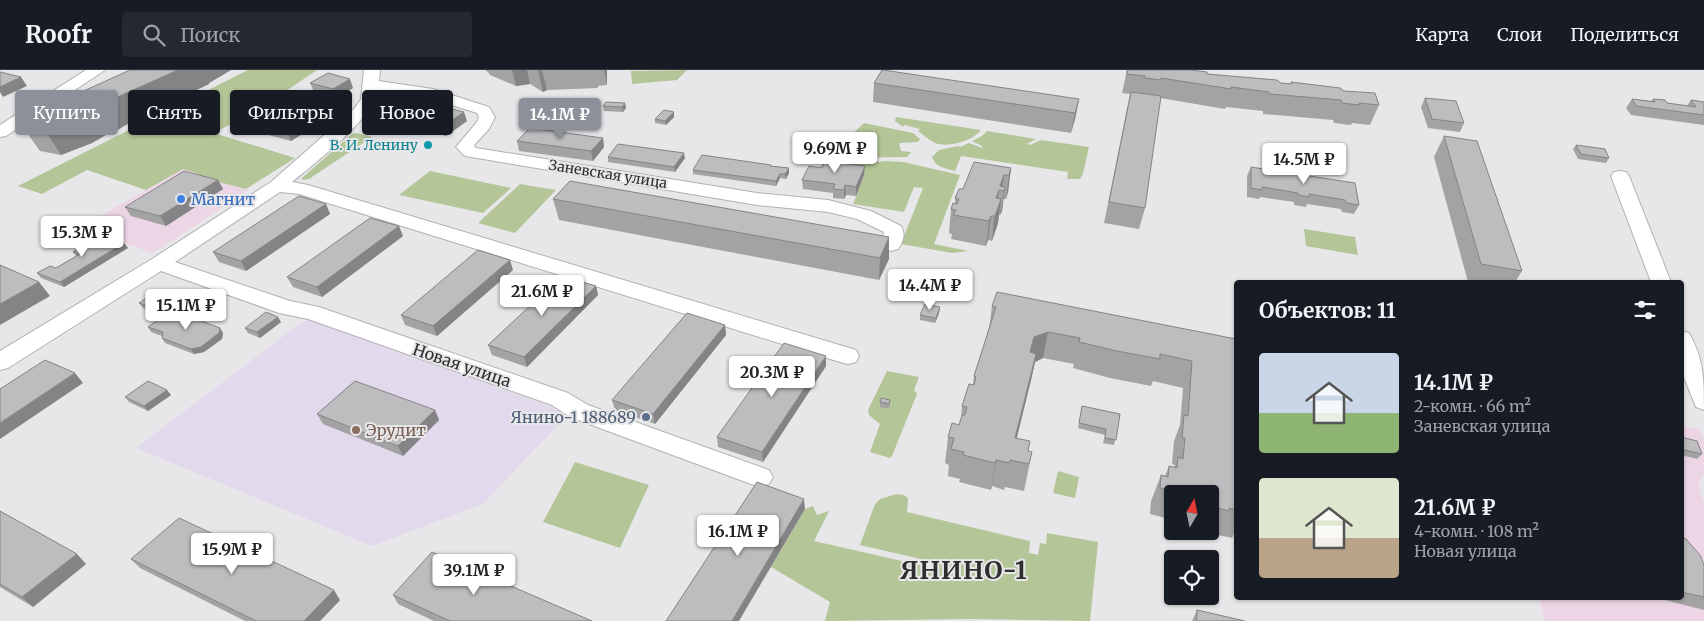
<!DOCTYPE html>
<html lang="ru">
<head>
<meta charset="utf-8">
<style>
  :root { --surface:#171b24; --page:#242831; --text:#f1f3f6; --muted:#9ea1a6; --line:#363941; --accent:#8c9099 }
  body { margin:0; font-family:Merriweather,serif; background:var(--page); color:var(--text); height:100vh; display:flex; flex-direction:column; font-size:19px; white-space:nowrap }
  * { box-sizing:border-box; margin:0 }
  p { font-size:16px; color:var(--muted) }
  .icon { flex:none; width:28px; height:28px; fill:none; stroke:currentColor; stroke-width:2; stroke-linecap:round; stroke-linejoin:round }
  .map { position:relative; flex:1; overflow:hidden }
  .sheet { position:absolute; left:1234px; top:210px; width:450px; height:320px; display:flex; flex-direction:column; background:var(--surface); border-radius:5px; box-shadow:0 1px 4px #0004 }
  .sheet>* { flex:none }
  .hud { position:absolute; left:15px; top:20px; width:475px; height:45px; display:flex; gap:10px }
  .needle { width:32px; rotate:9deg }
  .fabs { position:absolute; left:1164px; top:415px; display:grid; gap:10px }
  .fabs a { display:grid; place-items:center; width:55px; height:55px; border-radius:5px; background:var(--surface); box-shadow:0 1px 4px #0004; font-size:25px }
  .price { position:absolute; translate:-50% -42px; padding:0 11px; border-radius:5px; background:#fff; color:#222; font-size:16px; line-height:32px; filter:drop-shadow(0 1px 2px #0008) }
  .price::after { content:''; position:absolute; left:50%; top:30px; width:15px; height:11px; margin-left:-8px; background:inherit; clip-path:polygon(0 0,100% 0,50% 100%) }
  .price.active { background:var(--accent); color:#fff }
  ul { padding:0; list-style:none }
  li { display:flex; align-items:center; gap:15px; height:125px; padding:0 25px }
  li span { display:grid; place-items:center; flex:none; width:140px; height:100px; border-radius:5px; color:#555 }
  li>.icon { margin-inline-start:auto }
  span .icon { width:60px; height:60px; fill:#fffc; stroke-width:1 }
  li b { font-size:21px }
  h2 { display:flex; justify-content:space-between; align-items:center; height:60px; padding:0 25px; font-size:21px }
  .tag { padding:0 18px; border-radius:5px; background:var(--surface); box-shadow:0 1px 4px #0004; font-size:18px; line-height:45px }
  .tag.active { background:var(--accent); color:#fff }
  header { display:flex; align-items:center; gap:30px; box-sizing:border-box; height:70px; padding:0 25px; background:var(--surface); border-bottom:1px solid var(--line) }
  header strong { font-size:24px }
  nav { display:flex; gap:28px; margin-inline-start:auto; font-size:18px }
  .search { width:350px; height:45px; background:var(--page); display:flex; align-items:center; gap:12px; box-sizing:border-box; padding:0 18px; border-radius:5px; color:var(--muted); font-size:19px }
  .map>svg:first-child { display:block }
  .commercial { fill:#ecd6e5 }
  .education { fill:#e3d9ed }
  .green { fill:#b4c598 }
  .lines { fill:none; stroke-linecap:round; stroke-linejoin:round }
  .minor-casing { stroke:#b1b1b2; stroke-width:2 }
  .minor { fill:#fff; fill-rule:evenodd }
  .wall { fill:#a3a3a4 }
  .shaded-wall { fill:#848486 }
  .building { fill:#bdbdbf; stroke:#848486 }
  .culture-dot { fill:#0f9aa8; stroke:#e7e7e9; stroke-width:2 }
  .shop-dot { fill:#3f7fe0; stroke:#e7e7e9; stroke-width:2 }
  .service-dot { fill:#5c6f8a; stroke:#e7e7e9; stroke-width:2 }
  .education-dot { fill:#8d6e63; stroke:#e7e7e9; stroke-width:2 }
  .labels { text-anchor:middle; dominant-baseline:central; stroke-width:4; stroke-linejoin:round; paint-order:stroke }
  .far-culture-label { font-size:14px; fill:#0d838f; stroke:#e7e7e9; text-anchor:end }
  .far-street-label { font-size:14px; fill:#2e2e2f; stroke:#e7e7e9 }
  .shop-label { font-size:16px; fill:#366cbe; stroke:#e7e7e9; text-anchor:start }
  .street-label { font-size:16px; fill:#2e2e2f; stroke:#e7e7e9 }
  .service-label { font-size:16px; fill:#4e5e75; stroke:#e7e7e9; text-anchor:end }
  .education-label { font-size:16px; fill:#785e54; stroke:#e7e7e9; text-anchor:start }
  .near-district-label { font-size:25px; font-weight:bold; letter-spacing:1px; fill:#2e2e2f; stroke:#e7e7e9 }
</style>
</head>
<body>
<header>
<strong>Roofr</strong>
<div class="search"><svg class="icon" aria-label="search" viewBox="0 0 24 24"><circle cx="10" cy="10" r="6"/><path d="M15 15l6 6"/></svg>Поиск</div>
<nav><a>Карта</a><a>Слои</a><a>Поделиться</a></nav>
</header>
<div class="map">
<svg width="1704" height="551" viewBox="0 0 1704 551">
  <rect width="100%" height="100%" fill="#e7e7e9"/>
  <path class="commercial" d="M183 99 196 103 199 107 249 120 153 183 79 158Z
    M1681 356 1700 359 1704 369V405L1698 414 1704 433V551H1545L1539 528H1681Z"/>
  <path class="education" d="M309 249 569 343 483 434 372 476 136 378 298 255Z"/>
  <path class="green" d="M248 0H317L261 38 214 63 295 88 246 119 199 107 196 103 183 99 146 120 87 100 42 124 18 116Z
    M687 0 677 10 632 14 631 1Z
    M405 26 420 29V32L396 35 375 53 366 54 365 52C377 41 388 28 405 26Z
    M896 47 981 60C972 71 949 78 935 73 929 70 924 65 918 61L920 59 905 55 903 57 895 51Z
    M864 53 913 63 920 69 918 72 899 73 901 81 911 82 907 87 827 88Z
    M987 61 1036 69 1027 74 1030 75 1041 70 1089 77 1083 104 1080 109H1067L1068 102 961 86 955 101C945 98 935 97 932 87L939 80 958 76 960 77 969 73 982 78V76L972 71 982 66Z
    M357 63 372 67 309 109 303 110 302 108 352 64Z
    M878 91V92L886 91 903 92 960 105 934 174 968 181 952 183 901 174 923 118 914 117 904 142 853 134 864 105 809 106 825 92Z
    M430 101 511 118 483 143 399 125Z
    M520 114 556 120 515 163 478 153Z
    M1304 159 1355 167 1358 185 1306 176Z
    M887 301 919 307 914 320 917 324 892 386 890 388 870 382 880 354 869 345 868 340Z
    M575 392 649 415 620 478 543 452Z
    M1058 401 1079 407 1075 428 1053 423Z
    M897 424 904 425 908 428 907 442 1030 471 1029 483 1038 485 1040 473 1046 474 1047 463 1098 472 1090 551 969 549 825 551 830 532 771 497 805 439 813 436 817 445 829 441 814 471 937 499 938 493 860 475 875 434 880 429Z"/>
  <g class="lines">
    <defs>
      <path id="minor" d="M86 0H105L6 66 0 67V55Z
        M364 0H380L379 11 433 19 489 37 495 47 489 59 475 74 474 76 476 78 757 123 828 130 871 141 901 156C906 164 903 172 898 179L891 181 884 179 881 175 884 162 857 149 828 142 757 135 465 86 456 77 477 52 479 47 477 43 430 28 378 20C375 47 314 94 292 112L308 115 856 280 859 286 856 292 848 294 840 292 299 124 280 122 175 192 290 231 319 237 568 323 588 335 769 400 773 407 769 414 760 417 751 414 570 347 552 335 308 249 279 243 161 201 8 298 0 300V281L152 189 271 112 355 38 361 29Z
        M1620 101 1626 102 1629 106 1671 212H1651L1611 106 1614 102Z
        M1681 261 1689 263C1704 289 1704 310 1704 340L1696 337 1681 300Z"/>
    </defs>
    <use href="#minor" class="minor-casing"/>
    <use href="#minor" class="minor"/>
  </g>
  <path class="wall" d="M231 0 209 13V14L136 49 114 62H111L92 73 61 85 40 81 20 53 44 40V39Z
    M485 0H607V15L598 16V18L547 20 543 22 530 14 516 16 490 5 488 2Z
    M1127 0H1191L1207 4 1281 13 1291 14V12L1379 35 1370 55 1352 53 1351 55 1334 53 1333 50 1263 44V41L1226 37 1225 39 1160 28 1145 138 1139 159 1104 153 1130 24 1122 23Z
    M310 13 353 18 336 28 314 22Z
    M874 13 1079 29 1075 49 1071 63 873 32Z
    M1425 28 1464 53 1460 62 1428 58 1421 37Z
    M1632 29 1651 31 1653 29 1667 33 1687 36 1691 30 1704 32V55L1631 45 1626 38Z
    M421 31H432L433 35 467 51 446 66 411 57 407 59 397 56 396 53 390 52 387 43Z
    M625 33 626 38 623 42 604 41 603 36Z
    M674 42V47L666 55 655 53V49Z
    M303 48 308 49 312 58 291 71 261 63 256 54Z
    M1444 66 1522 201 1515 212H1468L1434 87Z
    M603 68 604 77 593 91 519 81 517 71Z
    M1576 75 1609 88 1606 93 1578 89 1573 79Z
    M608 87 685 88 675 102 608 92Z
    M771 95V96L789 98V103L786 109 780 108 776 116 693 104V100Z
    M1251 97 1359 135 1354 144 1342 142 1341 139 1307 134 1306 137 1294 135V132L1260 127 1259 129 1247 127V106Z
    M1011 98 1008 122 1006 129H1003L1002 141 1000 145H999L998 153 992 171 988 170 986 176 951 169 952 164 949 163 951 139 955 134V128L963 119Z
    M864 105 856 126 846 125 844 129 833 128V123L803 119 802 110Z
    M218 110 223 119 166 156 131 146 125 137Z
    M553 129 889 189 879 210 559 150Z
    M326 134 330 144 246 201 219 192 213 182Z
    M403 166 322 227 293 217 287 207Z
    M124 173 128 178 64 217 41 208 37 203 56 198 76 186 73 182Z
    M513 200 437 266 405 255 401 245Z
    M596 216 598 225 527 297 492 285 488 275Z
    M180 228 183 233 168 243 183 249 220 258 223 263 222 269 204 282 194 284 165 273 162 268V266L151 262 148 257 164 246 143 238 139 233Z
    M992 236 1236 269V465L1234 464 1232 468 1218 465 1217 467 1193 461H1210V424H1172V453H1169V449L1150 444 1151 431 1161 405 1165 406 1169 396 1174 397 1175 395 1172 394 1174 371 1180 355 1183 318 1153 311 1151 316 1110 308 1073 298 1074 294 1043 288 1035 292 1031 310 1017 368 1028 381 1032 382 1024 421 1005 417 1004 420 992 416 991 420 959 412 960 409 948 406 949 395 945 393 948 367 959 355 961 349 962 336 973 315 974 306 989 259Z
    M940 237 939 243 935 253 920 250V245Z
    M281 252 260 268 248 263 245 258Z
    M725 255 726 265 655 354 615 340 612 330Z
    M826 286V296L763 392 718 377 717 367Z
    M171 325 148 341 129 332 125 327Z
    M890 330V335L889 339 880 337V332Z
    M1082 336 1120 344 1114 375 1103 373 1105 365 1078 358Z
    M435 340 439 350 403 386 323 354 317 344Z
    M1681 367 1702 384 1697 389 1681 385Z
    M0 441 86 494 33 537 0 517Z
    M1681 466 1704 495V540L1657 528H1681Z
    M131 489 340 530 320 551H245L140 498Z
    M393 525 592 551H434L398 534Z
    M1197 540 1245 551H1192Z"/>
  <path class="shaded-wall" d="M178 0H231L209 13V14L136 49 114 62 99 38 122 25Z
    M512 0H527L530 14 516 16Z
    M538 0H542L547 20 543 22Z
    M604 0H607V15Z
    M21 7 27 16 3 27 0 22V17Z
    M350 9 353 18 336 28 333 19Z
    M1079 29 1075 49 1071 63 1075 43Z
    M625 33 626 38 623 42 622 37Z
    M97 37 111 62 92 73 61 85 45 60Z
    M464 42 467 51 446 66 442 57Z
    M674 42V47L666 55 665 51Z
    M302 45 305 51 308 49 312 58 291 71 287 62 299 47Z
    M407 48 411 57 407 59 404 50Z
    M603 68 604 77 593 91 591 81Z
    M684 83 685 88 675 102 674 97Z
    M865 96 864 105 856 126V117Z
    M789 98V103L786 109 785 104Z
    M1011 98 1008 122 1006 129 1009 105Z
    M780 104V108L776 116V111Z
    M1004 105 1002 121 1000 116Z
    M218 110 223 119 166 156 160 146Z
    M845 115 846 125 844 129V120Z
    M1005 117 1002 141 1000 145 1004 121Z
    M999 120 996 143 1001 129 998 153 992 171 996 128Z
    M326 134 330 144 246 201 241 191Z
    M991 146 988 170 986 176 989 151Z
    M399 156 403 166 322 227 317 217Z
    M889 167V189L879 210 880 188Z
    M124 173 128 178 64 217 60 212Z
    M510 190 513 200 437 266 433 256Z
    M39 212 50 226 0 255V234Z
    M596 216 598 225 527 297 524 287Z
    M180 228 183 233 164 246 161 241Z
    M940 237 939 243 935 253 936 248Z
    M278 247 281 252 260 268 257 262Z
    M725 255 726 265 655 354 653 344Z
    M220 258 223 263 222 269 204 282 194 284 191 279Z
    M1048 262 1043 288 1035 292 1031 310 1011 390 1030 282 1034 267Z
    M826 286V296L763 392 762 382Z
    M75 303 83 313 0 369V353Z
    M167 320 171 325 148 341 144 336Z
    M435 340 439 350 403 386 398 376Z
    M996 390 992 416 991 420 995 393Z
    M804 429 805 439 739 551H732Z
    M77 484 86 494 33 537 22 527Z
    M334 520 340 530 320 551H304Z"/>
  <path class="building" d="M130 0H178L122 25 99 38 97 37 76 49 45 60 24 57 27 55 20 53 46 39H44Z
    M882 0H883L1079 29 1075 43 874 13Z
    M1127 0H1191L1207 2V4L1277 10 1281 13 1292 14 1291 12 1340 18 1344 21 1375 23 1379 35 1359 33V35L1342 33 1341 30 1270 24 1269 22 1231 17V19L1161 8V10L1145 8V6L1127 4Z
    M0 2 21 7 0 17Z
    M328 3 350 9 333 19 310 13Z
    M1131 22 1161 26 1145 138 1109 132Z
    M1425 28 1456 31 1464 53 1432 49Z
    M410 29 421 31 425 29 432 31 428 33 464 42 442 57 407 48 404 50 394 47 397 45 387 43Z
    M1632 29 1655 32 1653 29 1665 30 1667 33 1696 37 1691 30 1704 32V45L1636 36Z
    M606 32 625 33 622 37 603 36Z
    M282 39 302 45 299 47 308 49 287 62 256 54Z
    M664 40 674 42 665 51 655 49Z
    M530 58 603 68 591 81 517 71Z
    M1444 66 1477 71 1522 201 1481 194Z
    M618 74 684 83 674 97 608 87Z
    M1576 75 1605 79 1609 88 1581 84Z
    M702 85 771 95 770 96 789 98 785 104H780L776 111 693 100Z
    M825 91 865 96 856 117 845 115 844 120 833 119 835 114 802 110 809 96 822 98Z
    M974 92 1011 98 1009 105H1004L1000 116 1005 117 1004 121 999 120 996 128 1001 129 995 146H991L989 151 953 145 956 140 951 139 953 133 957 134 959 129 955 128 959 119H963Z
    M1251 97 1355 113 1359 135 1346 133 1345 130 1309 124V127L1298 125V123L1262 117V120L1251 118Z
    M184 101 218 110 160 146 125 137Z
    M570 111 889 167 880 188 553 129Z
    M299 126 326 134 241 191 213 182Z
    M370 148 399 156 317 217 287 207Z
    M102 165 124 173 60 212 37 203 50 196 56 198 80 184 73 182Z
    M478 180 510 190 433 256 401 245Z
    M0 195 39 212 0 234Z
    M562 206 596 216 524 287 488 275Z
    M158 220 180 228 161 241 139 233Z
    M997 222 1236 269V440L1229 438V441L1210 436V424H1179V422L1160 418 1161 405 1168 407 1169 396 1177 398 1178 387 1183 389 1185 368H1182L1184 345 1188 346 1192 291 1160 284V289L1117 281 1079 272 1080 268 1048 262 1034 267 1030 282 1036 284 1015 368 1030 371 1028 381 1032 382 1029 394 1010 390 1009 393 996 390 995 393 963 385 964 382 951 379 954 368 948 367 952 353 959 355 962 345H965L967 337 962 336 969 314 974 315 976 307 974 306 996 237 992 236Z
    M925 234 940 237 936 248 920 245Z
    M266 242 278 247 257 262 245 258Z
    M168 243 183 249 191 247 220 258 219 263 201 277 191 279 162 268 163 262 148 257Z
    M687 243 725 255 653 344 612 330Z
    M784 273 826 286 762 382 717 367Z
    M45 290 75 303 0 353V319Z
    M148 311 167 320 144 336 125 327Z
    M355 311 435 340 398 376 317 344Z
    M881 328 890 330 889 334 880 332Z
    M1082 336 1120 344 1116 370 1105 368 1106 359 1079 353Z
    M1681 367 1697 371 1702 384 1681 379Z
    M757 412 804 429 732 551H666Z
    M0 441 77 484 22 527 0 514Z
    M179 448 334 520 304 551H256L131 489Z
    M1681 466 1686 469 1700 485 1704 495V527L1681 522Z
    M432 482 592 551H450L393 525Z
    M1197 540 1245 551H1197Z"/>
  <circle class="culture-dot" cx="428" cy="75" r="5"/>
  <circle class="shop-dot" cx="181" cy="129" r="5"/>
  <circle class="service-dot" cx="646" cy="347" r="5"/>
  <circle class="education-dot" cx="356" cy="360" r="5"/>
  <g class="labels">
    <g class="far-culture-label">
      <text x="418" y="75">В. И. Ленину</text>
    </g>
    <g class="far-street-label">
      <text transform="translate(608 104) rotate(9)">Заневская улица</text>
    </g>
    <g class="shop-label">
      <text x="191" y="129">Магнит</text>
    </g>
    <g class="street-label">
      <text transform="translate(462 295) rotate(19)">Новая улица</text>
    </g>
    <g class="service-label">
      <text x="636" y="347">Янино-1 188689</text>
    </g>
    <g class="education-label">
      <text x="366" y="360">Эрудит</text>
    </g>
    <g class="near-district-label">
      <text x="964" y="500">ЯНИНО-1</text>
    </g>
  </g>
</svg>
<div class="fabs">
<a><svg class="needle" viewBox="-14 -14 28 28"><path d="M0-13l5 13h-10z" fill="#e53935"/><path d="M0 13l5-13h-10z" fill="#9ea1a6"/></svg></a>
<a><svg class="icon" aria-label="locate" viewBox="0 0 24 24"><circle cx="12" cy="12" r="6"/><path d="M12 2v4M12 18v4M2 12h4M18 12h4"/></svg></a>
</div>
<b class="price active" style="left:560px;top:70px">14.1M ₽</b>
<b class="price" style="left:835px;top:104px">9.69M ₽</b>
<b class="price" style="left:1304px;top:115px">14.5M ₽</b>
<b class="price" style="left:82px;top:188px">15.3M ₽</b>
<b class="price" style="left:930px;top:241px">14.4M ₽</b>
<b class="price" style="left:542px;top:247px">21.6M ₽</b>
<b class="price" style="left:186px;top:261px">15.1M ₽</b>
<b class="price" style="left:772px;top:328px">20.3M ₽</b>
<b class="price" style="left:738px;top:487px">16.1M ₽</b>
<b class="price" style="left:232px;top:505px">15.9M ₽</b>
<b class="price" style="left:474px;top:526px">39.1M ₽</b>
<div class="hud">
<a class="tag active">Купить</a>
<a class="tag">Снять</a>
<a class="tag">Фильтры</a>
<a class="tag">Новое</a>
</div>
<section class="sheet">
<h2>Объектов: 11<svg class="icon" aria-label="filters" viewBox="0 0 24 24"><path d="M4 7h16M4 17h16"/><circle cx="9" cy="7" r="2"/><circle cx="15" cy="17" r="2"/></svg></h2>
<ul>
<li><span style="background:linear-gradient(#c9d6e8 60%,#8fb573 0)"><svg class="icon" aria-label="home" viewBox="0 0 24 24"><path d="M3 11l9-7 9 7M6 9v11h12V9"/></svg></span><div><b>14.1M ₽</b><p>2-комн. · 66 m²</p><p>Заневская улица</p></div></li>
<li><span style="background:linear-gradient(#dfe7d0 60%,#b9a48a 0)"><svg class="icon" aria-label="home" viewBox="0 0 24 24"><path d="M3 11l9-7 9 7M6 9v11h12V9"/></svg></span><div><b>21.6M ₽</b><p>4-комн. · 108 m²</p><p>Новая улица</p></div></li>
</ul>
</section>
</div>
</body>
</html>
